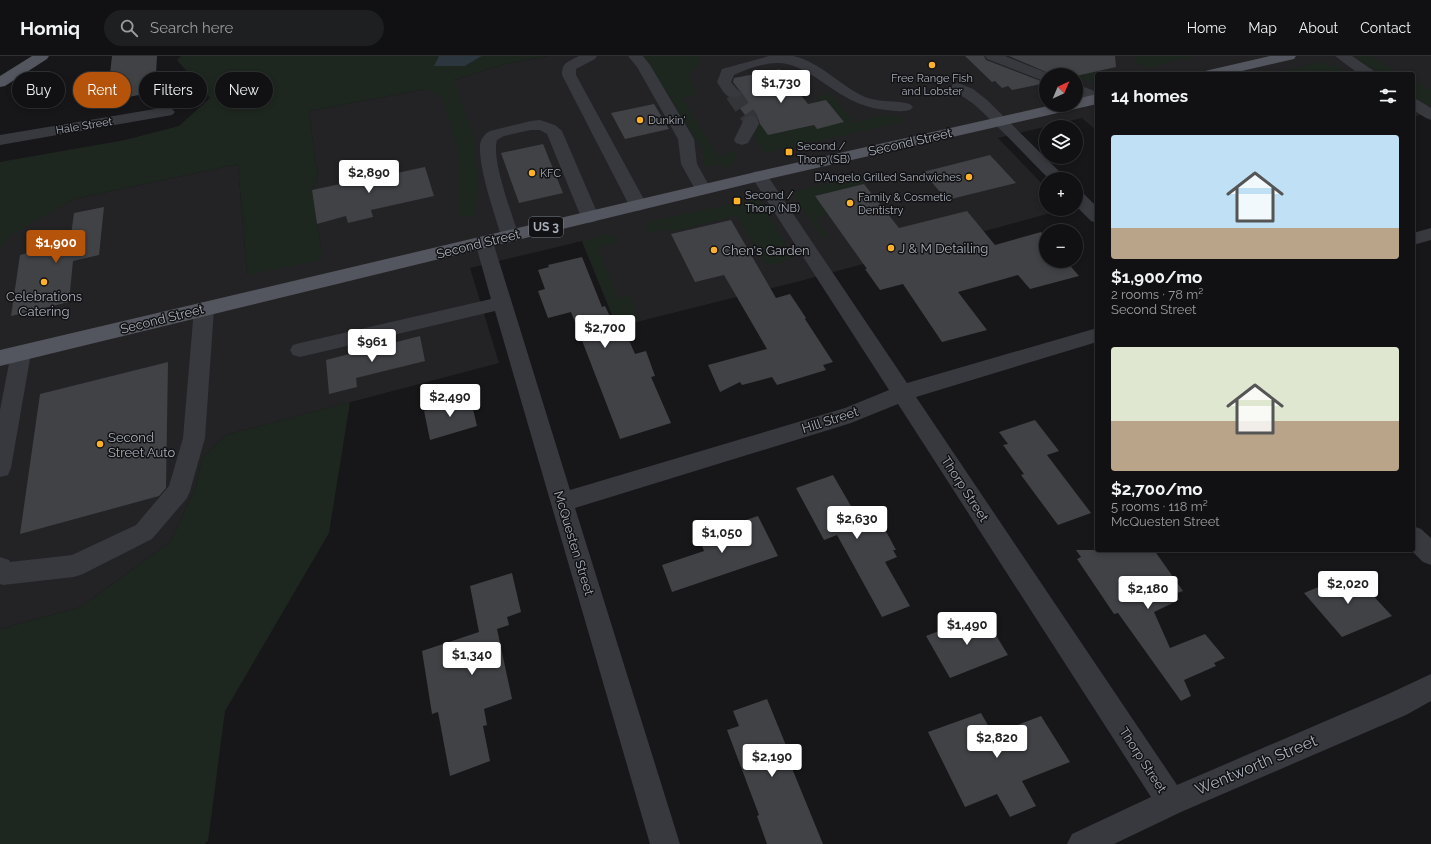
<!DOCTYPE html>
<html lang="en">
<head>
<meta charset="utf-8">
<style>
  :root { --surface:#111113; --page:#1e1f21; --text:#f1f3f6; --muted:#9c9da0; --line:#303133; --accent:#b45309 }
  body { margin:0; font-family:Raleway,sans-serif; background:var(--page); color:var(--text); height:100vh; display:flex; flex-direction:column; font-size:15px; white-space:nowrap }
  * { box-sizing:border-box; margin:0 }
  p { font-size:13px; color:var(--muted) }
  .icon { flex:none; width:22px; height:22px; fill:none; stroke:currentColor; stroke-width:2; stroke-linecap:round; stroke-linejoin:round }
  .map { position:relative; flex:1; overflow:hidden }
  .panel { position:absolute; left:1095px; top:16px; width:320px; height:480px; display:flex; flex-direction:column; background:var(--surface); border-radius:4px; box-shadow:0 2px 6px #0003,0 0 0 1px var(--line) }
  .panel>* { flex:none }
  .banner { position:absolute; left:12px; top:16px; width:380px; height:36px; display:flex; gap:8px }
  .needle { width:26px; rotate:44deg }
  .buttons { position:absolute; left:1039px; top:12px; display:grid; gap:8px }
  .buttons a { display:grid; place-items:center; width:44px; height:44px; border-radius:50%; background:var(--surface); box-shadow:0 2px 6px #0003,0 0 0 1px var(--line); font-size:20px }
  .price { position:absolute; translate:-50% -34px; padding:0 9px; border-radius:4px; background:#fff; color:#222; font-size:13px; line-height:26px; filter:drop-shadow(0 1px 2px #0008) }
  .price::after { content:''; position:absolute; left:50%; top:24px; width:12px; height:9px; margin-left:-6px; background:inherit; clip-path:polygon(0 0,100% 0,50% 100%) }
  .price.on { background:var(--accent); color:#fff }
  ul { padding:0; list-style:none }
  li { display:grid; align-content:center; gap:8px; height:212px; padding:0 16px }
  li span { display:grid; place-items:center; height:124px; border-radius:4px; color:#555 }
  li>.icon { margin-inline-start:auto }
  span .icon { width:72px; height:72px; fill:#fffc; stroke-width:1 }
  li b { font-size:17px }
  h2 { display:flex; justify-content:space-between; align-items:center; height:48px; padding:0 16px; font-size:17px }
  .tag { padding:0 14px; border-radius:18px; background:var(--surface); box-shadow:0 2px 6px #0003,0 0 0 1px var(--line); font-size:14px; line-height:36px }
  .tag.on { background:var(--accent); color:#fff }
  header { display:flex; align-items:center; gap:24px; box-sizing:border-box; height:56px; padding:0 20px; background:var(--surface); border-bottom:1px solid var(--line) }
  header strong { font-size:19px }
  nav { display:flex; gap:22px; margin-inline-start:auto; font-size:14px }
  .search { width:280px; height:36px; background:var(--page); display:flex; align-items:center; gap:10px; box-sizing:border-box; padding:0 14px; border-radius:22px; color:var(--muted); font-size:15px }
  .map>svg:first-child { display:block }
  .built { fill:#232326; fill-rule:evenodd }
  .green { fill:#1e271f }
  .water { fill:#2c363e }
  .building { fill:#414246 }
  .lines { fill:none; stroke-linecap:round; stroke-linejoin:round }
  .minor-tunnel { stroke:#343539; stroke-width:16; stroke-dasharray:16 8; stroke-linecap:butt }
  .minor { fill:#37393e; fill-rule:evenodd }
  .major { fill:#53565e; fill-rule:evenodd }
  .poi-dot { fill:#ffb229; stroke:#121214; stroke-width:1.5 }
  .labels { text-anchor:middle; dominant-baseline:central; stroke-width:3; stroke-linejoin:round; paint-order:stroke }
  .far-poi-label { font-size:11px; fill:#a8aeba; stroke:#121214; text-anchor:start }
  .far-street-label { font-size:11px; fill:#a8aeba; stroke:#121214 }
  .shield { fill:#121214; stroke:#7b7f88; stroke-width:1 }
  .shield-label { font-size:12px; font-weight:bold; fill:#a8aeba }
  .street-label { font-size:13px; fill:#a8aeba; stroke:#121214 }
  .poi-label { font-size:13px; fill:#a8aeba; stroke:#121214; text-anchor:start }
  .near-street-label { font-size:16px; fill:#a8aeba; stroke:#121214 }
</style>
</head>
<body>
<header>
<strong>Homiq</strong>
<div class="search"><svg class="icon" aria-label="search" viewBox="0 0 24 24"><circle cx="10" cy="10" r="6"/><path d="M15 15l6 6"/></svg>Search here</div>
<nav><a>Home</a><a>Map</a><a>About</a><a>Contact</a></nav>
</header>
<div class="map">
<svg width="1431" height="788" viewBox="0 0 1431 788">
  <rect width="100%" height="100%" fill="#171719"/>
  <path class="built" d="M548 0H1431V56L1413 61V18H1097V75L1082 62 998 82 1046 132V153H1066L804 224 617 271 582 185 470 212 499 307 226 379 202 402 196 430 171 485 81 551 0 573V155L12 177 74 143 238 108 247 219 321 192 312 134 318 123 309 55 426 33 504 8ZM1046 19H1076V49H1046Z"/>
  <path class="green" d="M181 0H439L435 10H465L482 0H548L504 8 454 24 474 80 478 128 475 160H460L458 95 442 42 426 33 309 55 318 123 312 134 321 192V204L247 219 238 108 74 143 12 178 0 192V106L125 84 179 70 210 42 177 4Z
    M643 0H695L703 3 688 21 698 37 683 43 719 101 735 94 737 100 734 107 724 113 720 108 703 111 704 96Z
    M1071 0 1105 9 1110 18H1097V24L1089 26 1076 23Z
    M1140 0H1194L1146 12 1137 7 1134 1Z
    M1357 0H1377L1373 1 1400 18H1379L1360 5Z
    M1320 6H1323L1329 10 1333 8 1345 16V18H1270Z
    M1416 25 1431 34V51L1413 40V26Z
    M831 38 854 67C865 64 897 52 902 66L765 97 754 82 755 74 760 67 768 79 814 69 817 72 844 66 826 44 819 45 816 41Z
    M858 120 864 128 816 140 828 158 815 162 827 180 825 182 821 180 791 136Z
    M758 142 789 193 790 200 782 206 767 210 736 160 670 176 667 173 650 177 646 175 647 166Z
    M608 178 617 182V187L598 192 618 242 630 240 639 265 617 271 582 185Z
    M350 346 329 477 225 655 208 785 204 788H0V573L81 551 171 485 196 430 202 402 226 379Z"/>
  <path class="water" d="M439 0H482L465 10H434Z"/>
  <path class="building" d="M112 0H157L155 36 107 45Z
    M965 0H984L986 4 1046 27 1012 34 1008 30 1002 32 995 25 992 26Z
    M1009 0H1115L1116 11 1076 20 1053 19Z
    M780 13 808 48 826 44 844 66 817 73 814 69 768 79 760 68 757 60 751 58 745 59 733 43 739 42 742 38 733 26 734 22Z
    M654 48 669 73 625 83 611 57Z
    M543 88 563 137 519 147 501 97Z
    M990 99 1016 127 947 144 923 116Z
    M425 111 434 140 371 154 373 161 348 167 346 160 317 168 312 134 345 127 344 118 371 112 373 122Z
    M864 128 899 172 967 155 995 189 1041 176 1046 182V205H1066L1079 220 1030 233 1018 219 958 236 987 274 942 286 903 228 880 234 865 213H867L815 140Z
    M104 151 99 199 73 205 69 246 11 260 20 199 31 196 32 188 71 179 74 157Z
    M731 164 776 242 790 238 806 262 805 263 833 306 823 309 826 314 777 329 772 321 742 329 740 326 720 336 708 309 767 293 724 219 695 226 671 178Z
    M582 201 602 251 605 250 619 279 626 277 635 298 646 295 655 320 651 321 671 367 620 383 571 256 548 262 538 235 545 233 538 214 549 211 548 209Z
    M420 280 425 305 356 322 357 331 329 338 326 304Z
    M168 306 166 432 159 440 20 478 40 338Z
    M470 340 477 370 430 384 424 355Z
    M1035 364 1059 395 1047 399 1091 457 1058 469 1021 419 1024 418 1003 389 1008 388 999 376Z
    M833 419 855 457 871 451 888 479 896 494H893L897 501 885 506 910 550 882 561 837 479 824 484 796 432Z
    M758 460 778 500 672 536 662 509 704 495 698 480Z
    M1076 494H1154L1183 535 1174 538 1179 544 1154 556 1170 592 1205 578 1225 602 1214 607 1216 610 1184 624 1191 640 1181 645 1118 557 1114 558 1077 503 1081 501Z
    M512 517 521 556 507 561 509 569 497 573 512 643 484 653 487 669 483 670 490 705 450 720 438 656 432 658 422 595 479 576 470 530Z
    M1352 517 1392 560 1342 581 1304 537Z
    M983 558 1008 599 950 622 926 580Z
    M767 643 792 704 789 705 823 788H767L757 760 759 759 727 674 739 670 733 655Z
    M981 657 993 678 1041 660 1070 706 1022 725 1036 750 1010 761 997 738 965 751 928 676Z"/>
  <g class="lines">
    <path class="minor-tunnel" d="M733 38 751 64"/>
    <path class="minor" d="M579 0H597L595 3 576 13V19L647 149 644 153 638 155 632 153 629 149 562 19C562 6 568 6 579 0Z
      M628 0H643L650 9 694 83 697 108 711 133 709 137 703 138 697 137 695 133 681 108 678 83 637 11Z
      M769 0C777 0 786 0 793 0 821 6 840 30 865 41 880 47 896 44 910 48L913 51 910 54C902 56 894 55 886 54 856 51 839 37 815 21 806 16 797 10 787 8 771 4 749 12 734 19L731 26 741 38 738 41C726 44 723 35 717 26L722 13Z
      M985 0H1005L1052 19H1046V25L1041 24 987 3Z
      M1335 0H1352L1374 15 1376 18H1359Z
      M958 27 973 33 987 44 1067 123H1049C1025 99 1002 74 977 51 971 45 954 36 951 31L953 28Z
      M1076 28 1097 36V47L1076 38Z
      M1413 42 1418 44 1431 52V64L1426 62 1413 54Z
      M167 51 172 53 175 56 172 59 0 89V79Z
      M751 59 757 61 759 68 748 87 742 89 736 87 734 84 745 61Z
      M540 64 555 69 562 75 599 161 596 165 590 167 584 165 581 161 547 78 540 74H531L504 80 497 84C491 104 512 158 519 180L516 184 510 186 504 184 501 180C494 155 479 115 480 89 481 83 484 78 490 75L531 65Z
      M759 115 765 116 907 327 1097 272V286L916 341 1177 729 1386 639 1431 618V645L1406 659 1181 756 1114 788H1067L1072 778 1151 741 898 348 851 367 575 452 680 788H650L495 255 300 301 293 299 290 294 293 289 300 287 491 243 475 186 478 182 484 180 490 182 493 186 570 434 845 352 889 334 751 120 753 116Z
      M1076 135 1082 136 1097 151V167L1091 165 1076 150Z
      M1431 172V184L1413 189V177Z
      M204 246 211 248 214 253 205 382 190 435 187 442 152 483 83 518 74 521 3 529 0 528V501L9 504 10 506 72 499 136 469 169 430 183 382 194 253 197 248Z
      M21 289 28 292 31 297 11 412 8 419 0 421V354L11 297 14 292Z
      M1413 470 1421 473 1431 482V509L1423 506 1411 494H1413Z"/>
    <path class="major" d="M32 0H49L47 3 5 30 0 31V20Z
      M1270 0H1296L1294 3 1229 18H1203L1205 15Z
      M1097 38V48L764 124 0 310V294L764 114 1052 49H1076V43Z"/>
  </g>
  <g class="poi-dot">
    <circle cx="932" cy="9" r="4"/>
    <circle cx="640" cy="64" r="4"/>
    <rect x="785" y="92" width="8" height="8" rx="2"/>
    <circle cx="532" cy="117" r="4"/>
    <circle cx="969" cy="121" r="4"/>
    <rect x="733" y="141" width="8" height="8" rx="2"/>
    <circle cx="850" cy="147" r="4"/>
    <circle cx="891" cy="192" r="4"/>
    <circle cx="714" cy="194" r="4"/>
    <circle cx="44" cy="226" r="4"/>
    <circle cx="100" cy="388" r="4"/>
  </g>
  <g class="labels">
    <g class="far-poi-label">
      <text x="932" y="22" text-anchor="middle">Free Range Fish<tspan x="932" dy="13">and Lobster</tspan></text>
      <text x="648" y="64">Dunkin'</text>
      <text x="797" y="90">Second /<tspan x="797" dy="13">Thorp (SB)</tspan></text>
      <text x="540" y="117">KFC</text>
      <text x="961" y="121" text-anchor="end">D'Angelo Grilled Sandwiches</text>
      <text x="745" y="139">Second /<tspan x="745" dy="13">Thorp (NB)</tspan></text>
      <text x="858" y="141">Family &amp; Cosmetic<tspan x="858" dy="13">Dentistry</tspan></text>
    </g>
    <g class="far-street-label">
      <text transform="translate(84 70) rotate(-9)">Hale Street</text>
    </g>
    <rect class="shield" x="529" y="161" width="34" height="20" rx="3"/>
    <g class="shield-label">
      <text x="546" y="171">US 3</text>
    </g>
    <g class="street-label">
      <text transform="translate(910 86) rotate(-13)">Second Street</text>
      <text transform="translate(478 188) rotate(-14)">Second Street</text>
      <text transform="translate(162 263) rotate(-14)">Second Street</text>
      <text transform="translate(830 364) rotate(-18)">Hill Street</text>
      <text transform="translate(965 433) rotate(57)">Thorp Street</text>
      <text transform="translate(574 487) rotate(73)">McQuesten Street</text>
      <text transform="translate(1143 704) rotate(57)">Thorp Street</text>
    </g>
    <g class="poi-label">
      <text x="899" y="192">J &amp; M Detailing</text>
      <text x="722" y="194">Chen's Garden</text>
      <text x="44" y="240" text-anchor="middle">Celebrations<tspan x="44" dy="15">Catering</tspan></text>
      <text x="108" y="381">Second<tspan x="108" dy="15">Street Auto</tspan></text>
    </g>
    <g class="near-street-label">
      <text transform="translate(1256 709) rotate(-23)">Wentworth Street</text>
    </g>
  </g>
</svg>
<div class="buttons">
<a><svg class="needle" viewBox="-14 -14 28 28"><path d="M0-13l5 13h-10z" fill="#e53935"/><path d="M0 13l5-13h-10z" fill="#9c9da0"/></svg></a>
<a><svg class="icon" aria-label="layers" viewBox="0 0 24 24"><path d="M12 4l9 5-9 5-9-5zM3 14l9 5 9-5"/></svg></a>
<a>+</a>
<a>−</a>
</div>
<b class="price" style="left:781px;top:48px">$1,730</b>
<b class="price" style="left:369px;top:138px">$2,890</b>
<b class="price on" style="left:56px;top:208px">$1,900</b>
<b class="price" style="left:605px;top:293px">$2,700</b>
<b class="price" style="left:372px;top:307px">$961</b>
<b class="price" style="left:450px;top:362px">$2,490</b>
<b class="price" style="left:857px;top:484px">$2,630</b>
<b class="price" style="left:722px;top:498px">$1,050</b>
<b class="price" style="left:1348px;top:549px">$2,020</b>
<b class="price" style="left:1148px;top:554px">$2,180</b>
<b class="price" style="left:967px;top:590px">$1,490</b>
<b class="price" style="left:472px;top:620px">$1,340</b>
<b class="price" style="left:997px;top:703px">$2,820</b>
<b class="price" style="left:772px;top:722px">$2,190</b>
<div class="banner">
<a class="tag">Buy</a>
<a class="tag on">Rent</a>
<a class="tag">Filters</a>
<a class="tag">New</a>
</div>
<section class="panel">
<h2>14 homes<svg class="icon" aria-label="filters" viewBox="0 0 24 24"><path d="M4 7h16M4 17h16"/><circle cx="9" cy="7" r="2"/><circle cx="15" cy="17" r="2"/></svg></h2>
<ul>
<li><span style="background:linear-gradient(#bfe0f5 75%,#b9a48a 0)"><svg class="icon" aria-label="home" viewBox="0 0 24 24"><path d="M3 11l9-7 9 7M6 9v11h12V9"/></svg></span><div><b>$1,900/mo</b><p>2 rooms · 78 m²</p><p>Second Street</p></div></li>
<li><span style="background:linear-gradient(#dfe7d0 60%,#b9a48a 0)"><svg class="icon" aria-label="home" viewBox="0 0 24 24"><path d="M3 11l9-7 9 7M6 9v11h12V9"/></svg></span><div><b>$2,700/mo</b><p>5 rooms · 118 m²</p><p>McQuesten Street</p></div></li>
</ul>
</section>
</div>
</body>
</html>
